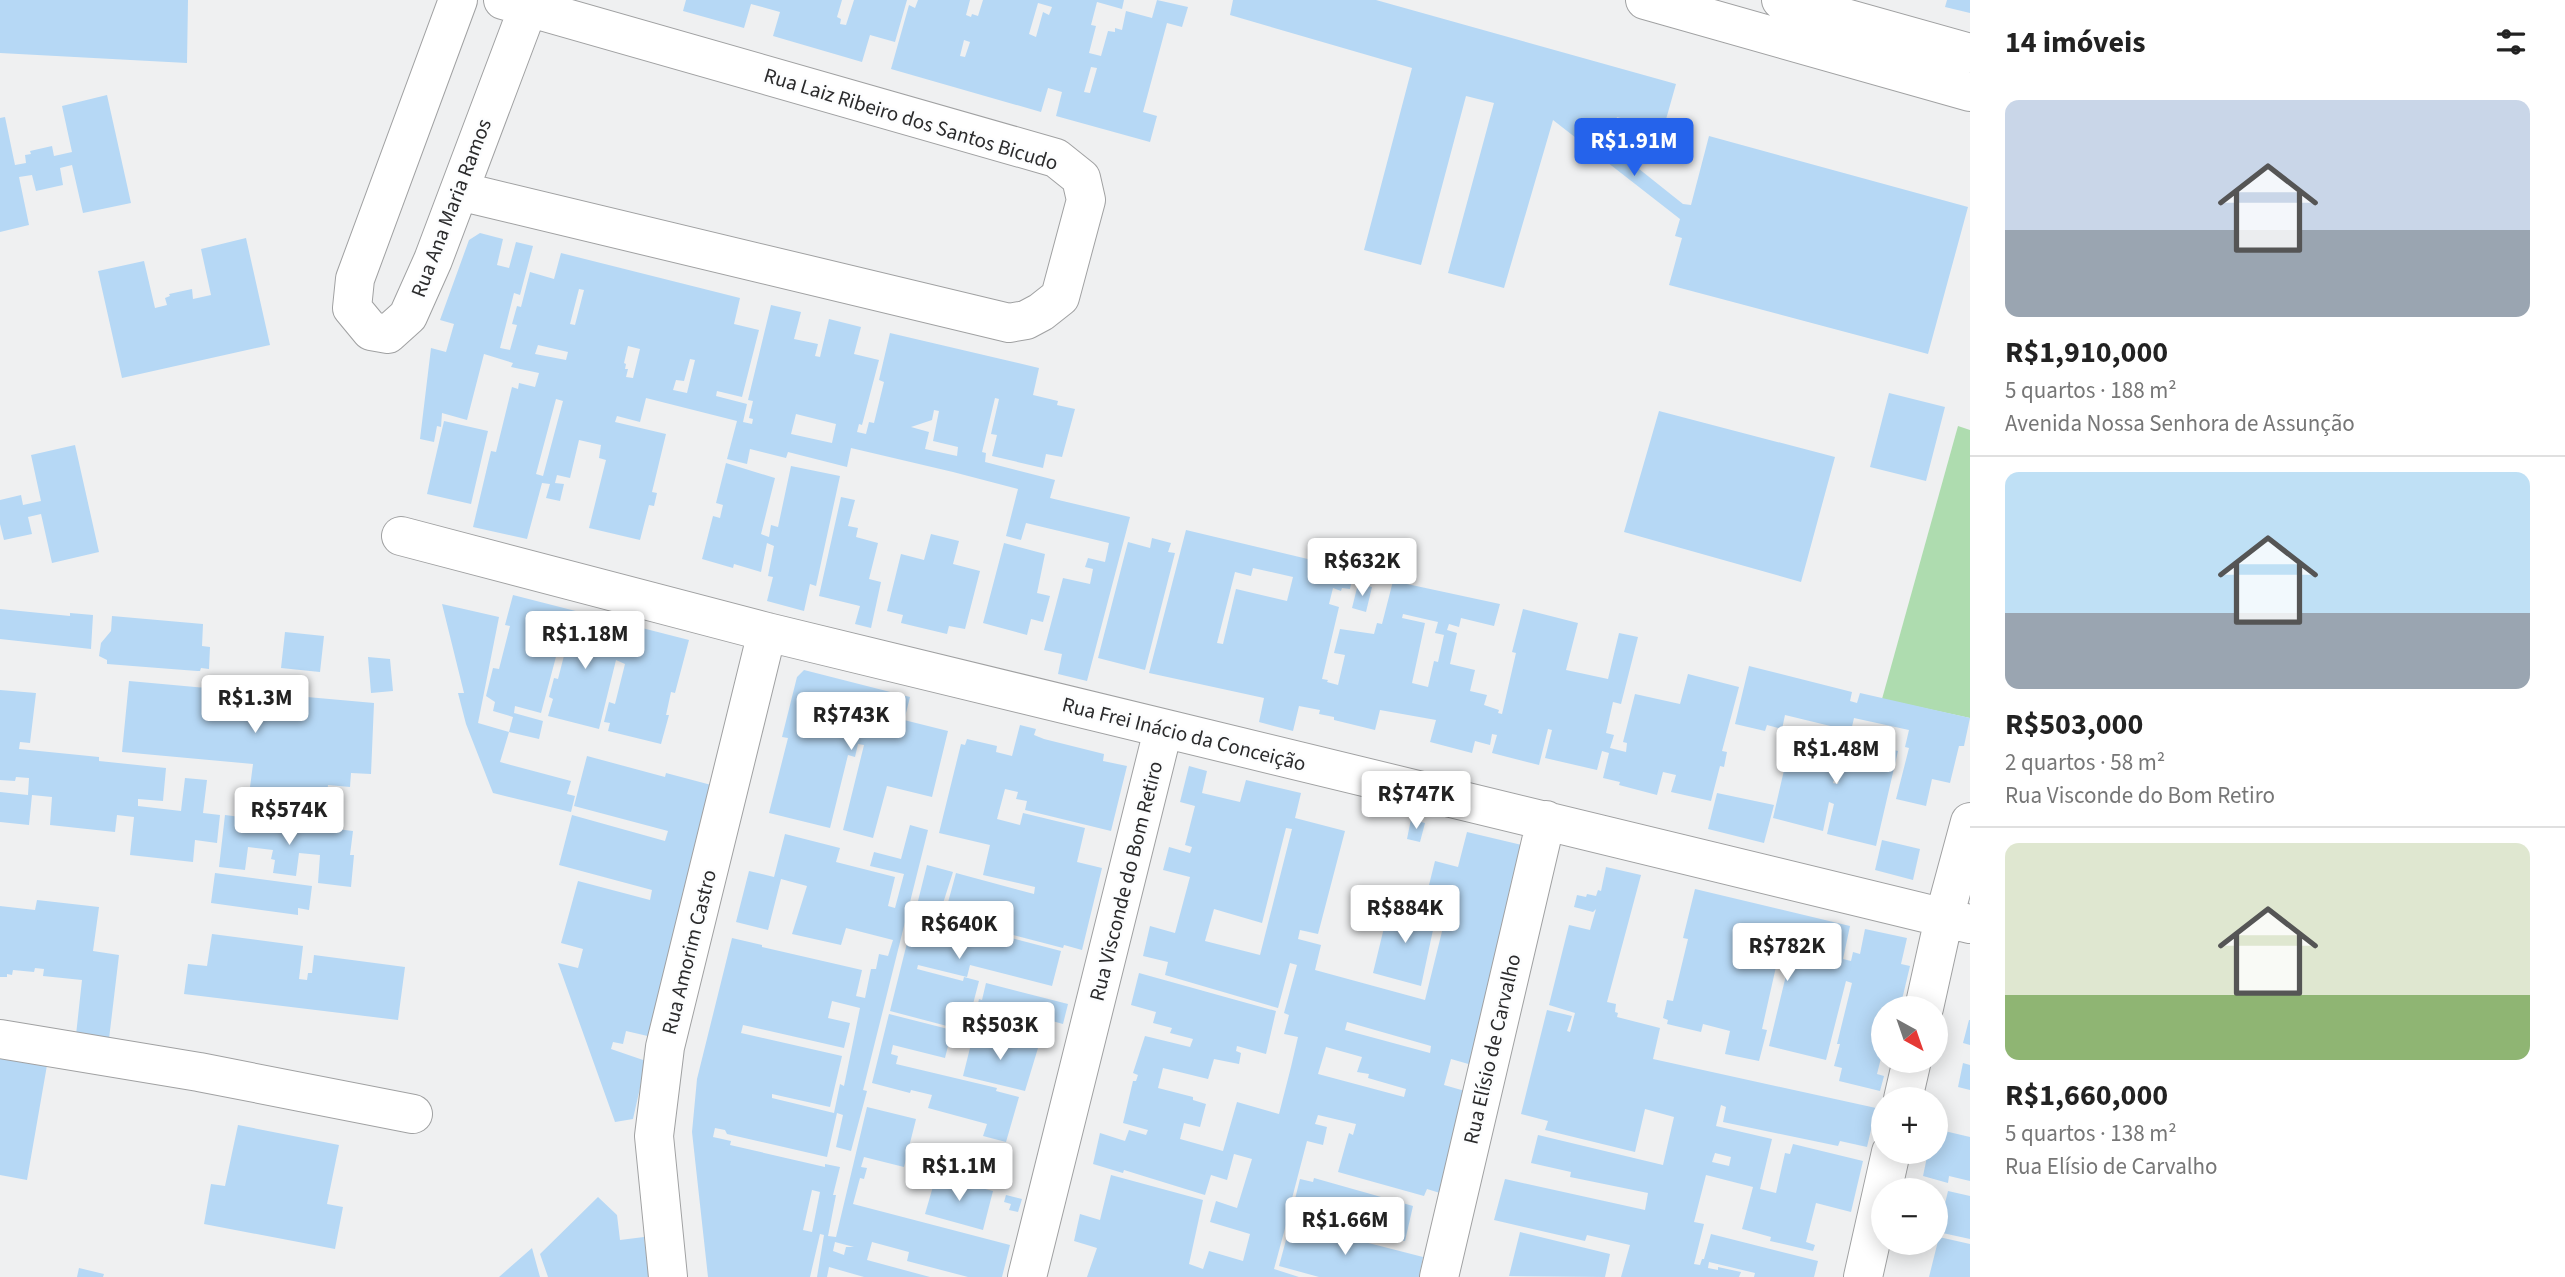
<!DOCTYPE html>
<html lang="pt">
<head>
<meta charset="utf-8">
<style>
  :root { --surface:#fff; --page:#f2f2f2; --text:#222; --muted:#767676; --line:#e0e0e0; --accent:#2563eb }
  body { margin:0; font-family:"Source Sans 3",sans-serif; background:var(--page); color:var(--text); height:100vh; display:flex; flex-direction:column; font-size:26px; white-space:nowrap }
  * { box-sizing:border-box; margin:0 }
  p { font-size:23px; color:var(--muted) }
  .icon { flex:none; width:38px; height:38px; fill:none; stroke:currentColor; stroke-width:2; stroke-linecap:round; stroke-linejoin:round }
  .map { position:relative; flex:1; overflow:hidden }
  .sheet { display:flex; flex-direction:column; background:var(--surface); width:595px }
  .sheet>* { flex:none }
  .needle { width:46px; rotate:140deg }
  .tools { position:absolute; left:1871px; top:996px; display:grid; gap:14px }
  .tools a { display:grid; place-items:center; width:77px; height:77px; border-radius:50%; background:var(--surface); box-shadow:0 4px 18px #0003; font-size:35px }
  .price { position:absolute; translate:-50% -60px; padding:0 16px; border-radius:7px; background:#fff; color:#222; font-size:23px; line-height:46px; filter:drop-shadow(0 2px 4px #0008) }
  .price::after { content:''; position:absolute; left:50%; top:42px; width:21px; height:16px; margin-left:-10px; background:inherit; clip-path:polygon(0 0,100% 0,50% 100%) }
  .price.on { background:var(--accent); color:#fff }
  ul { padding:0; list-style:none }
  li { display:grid; align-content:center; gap:14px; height:371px; padding:0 35px }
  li+li { border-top:2px solid var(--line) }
  li span { display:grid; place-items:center; height:217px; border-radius:14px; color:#555 }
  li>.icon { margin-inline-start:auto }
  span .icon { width:126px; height:126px; fill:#fffc; stroke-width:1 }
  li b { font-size:30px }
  h2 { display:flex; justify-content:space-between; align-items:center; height:84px; padding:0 35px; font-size:30px }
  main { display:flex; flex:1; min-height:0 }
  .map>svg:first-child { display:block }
  .green { fill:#aedcaf }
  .building { fill:#b6d8f5; fill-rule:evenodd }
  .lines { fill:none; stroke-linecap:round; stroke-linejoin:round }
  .minor-casing { stroke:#a0a1a2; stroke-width:40 }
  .minor { stroke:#fff; stroke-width:38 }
  .labels { text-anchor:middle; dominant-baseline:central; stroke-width:5; stroke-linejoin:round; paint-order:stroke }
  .street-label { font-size:21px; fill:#2b2b2c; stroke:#fcfdfe }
</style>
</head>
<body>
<main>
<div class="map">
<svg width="1970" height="1277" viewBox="0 0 1970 1277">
  <rect width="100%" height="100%" fill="#eff0f1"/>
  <path class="green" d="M1958 426 1970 430V718L1882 699Z"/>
  <path class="building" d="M0 0H188L187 63 0 53Z
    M686 0H842L837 17 841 19 840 24 846 25 854 0H907L895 42 870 35 862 62 773 36 780 12 751 4 744 28 683 11Z
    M918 0H970L966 15 971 17 972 14 978 16 983 0H1124L1122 9 1097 2 1091 25 1096 26 1089 53 1101 56 1108 31 1115 32V28L1122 30 1126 11 1152 18 1157 0 1188 7 1182 27 1167 23 1143 112 1157 116 1150 142 1056 116 1062 92 1048 88 1041 112 891 69 909 5 915 8ZM1038 3 1052 7 1049 15 1043 12 1036 37 1029 34ZM964 40 970 42 965 57 960 56ZM1091 67 1097 68 1090 93 1084 92Z
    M1233 0H1376L1676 84 1663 130 1617 117 1609 145 1683 204 1691 205 1709 136 1968 207 1928 354 1669 285 1682 238 1675 236 1680 219 1553 120 1504 288 1448 273 1494 103 1466 96 1421 265 1364 250 1412 68 1230 15Z
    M1947 0H1970V13L1945 7Z
    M107 95 131 203 83 213 72 165 60 168 63 185 36 191 32 175 19 177 29 225 0 232V118L5 117 15 165 26 163 25 155 31 154 30 151 52 146 54 156 72 152 62 106Z
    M480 233 503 239 497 265 509 268 516 242 533 246 520 295 514 293 500 348 510 350 517 325 512 324 517 306 521 307 530 272 554 279 561 253 740 298 734 324 759 330 742 397 717 391 716 396 747 404 743 422 752 424 753 419 749 418 753 401 748 400 771 305 801 312 794 339 818 344 815 356 820 357 829 319 861 327 854 354 879 360 862 425 859 424 857 432 866 434 869 422 874 423 884 382 879 380 890 333 1039 368 1033 395 1058 401 1057 405 1075 409 1062 457 1046 454 1043 468 992 456 997 435 991 434 999 399 995 398 982 452 986 453 985 462 1055 480 1050 498 1130 517 1087 681 1058 674 1062 654 1044 650 1063 578 1090 584 1093 569 1085 567 1088 558 1105 562 1109 543 1026 523 1021 540 1006 536 1018 489 953 472 851 448 847 467 788 452 786 458 750 449 747 464 727 459 737 421 646 398 640 422 617 416 615 422 666 434 652 492 657 493 654 506 649 505 640 540 589 528 606 460 599 458 601 445 579 440 570 478 557 475 555 483 564 484 560 501 546 498 550 484 542 483 527 539 473 527 491 451 496 452 512 387 518 389 519 383 535 387 539 373 511 367 513 363 484 354 467 420 442 413 441 427 437 426 434 442 420 439 431 348 446 352 454 324 440 320 469 240ZM579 289 584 290 575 325 570 324ZM538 345 568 352 566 360 535 354ZM628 346 640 349 633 378 626 377 628 369H625L626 364 624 363ZM690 359 695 360 687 393 673 390 676 380 684 381ZM556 399 563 401 543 476 536 474ZM934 410 939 411 933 441 958 447 957 456 925 449 929 432 911 427 932 420ZM796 414 836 424 832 443 791 434Z
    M246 238 270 345 122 378 98 271 144 261 155 308 167 305 165 298 170 296 169 294 192 289 193 299 211 295 201 249Z
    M1889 393 1945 407 1926 481 1870 467Z
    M1659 411 1835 457 1801 582 1624 532Z
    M444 421 488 431 471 504 427 494Z
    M75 445 99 552 52 563 41 514 28 517 32 534 4 540 0 524V500L21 495 23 505 41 501 31 455Z
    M726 463 775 478 761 534 769 537 771 525 778 527 791 466 840 476 816 586 810 584 804 611 767 601 773 577 768 576 774 546 767 543 761 572 734 564 733 568 702 559 713 516 720 518 723 505 716 503Z
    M841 497 855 500 848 526 858 528 856 537 878 543 869 579 881 582 871 628 855 624 860 606 819 596Z
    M1186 530 1354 570 1350 589 1342 588 1341 591 1333 588 1329 604 1339 607 1322 679 1328 680 1327 682 1338 685 1345 655 1334 653 1340 629 1374 634 1377 623 1382 624 1393 581 1500 604 1494 626 1461 618 1459 627 1449 624 1447 630 1457 633 1450 664 1475 670 1470 691 1487 695 1484 705 1499 710 1498 713 1502 714 1516 653 1512 652 1523 609 1578 623 1566 670 1608 679 1619 633 1638 637 1621 704 1613 702 1606 733 1614 735 1610 748 1626 752 1627 743 1623 742 1635 694 1680 704 1688 674 1739 687 1722 751 1727 752 1724 767 1720 766 1711 801 1671 792 1676 775 1663 772 1657 795 1619 785 1620 782 1603 778 1609 753 1602 751 1597 770 1545 758 1552 730 1548 729 1539 765 1492 753 1497 735 1492 734 1490 745 1475 741 1472 753 1430 742 1436 720 1380 710 1375 730 1334 720V717L1319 714 1320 710 1299 706 1293 731 1259 722 1264 698 1149 673ZM1253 568 1293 577 1287 601 1236 589 1223 644 1217 643 1235 572 1251 576ZM1403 614 1438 622 1435 633 1444 635 1438 662 1434 661 1428 687 1412 683 1425 623 1402 618Z
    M931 534 959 541 953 564 980 571 965 629 949 626 947 634 901 623 903 615 887 611 901 554 924 560Z
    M1152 538 1171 543 1168 552 1175 553 1145 670 1098 658 1128 542 1150 548Z
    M1004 543 1045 554 1037 593 1050 596 1043 622 1031 619 1027 635 983 623Z
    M1358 584 1372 587 1366 612 1352 608Z
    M513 595 689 640 675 693 671 692 666 715H669L661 744 608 731 610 723 604 722 609 702 615 704 625 664 616 660 599 729 548 716 553 699 549 697 554 678 558 679 568 640 561 638 541 713 515 706 514 713 543 721 539 739 509 732 513 717 493 711 495 702 486 696 493 668 499 669 510 626 505 625Z
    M442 604 499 617 478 723 509 732 500 762 571 781 567 794 575 796 571 812 493 793 466 724 458 693H464Z
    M0 609 70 616V613L93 615 91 649 0 639Z
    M112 616 203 624 202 646 210 647 209 669 201 668 200 671H197L107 664V660L99 656 101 643 111 631Z
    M285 632 324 636 320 672 281 668Z
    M368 657 390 659 393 691 371 693Z
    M1749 666 1852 692 1850 701 1857 703 1860 693 1970 718 1964 746H1959L1950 783 1932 779 1926 806 1896 799 1909 748 1905 747 1909 730 1854 718 1851 731 1785 715 1782 729 1767 725 1765 731 1735 724Z
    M804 670 910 697 904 721 866 712 861 732 867 733 871 716 903 724 904 720 948 731 932 797 887 786 873 838 843 830 864 745 858 744 855 757 848 755 830 828 769 813 788 738 782 737 797 677Z
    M129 681 374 703 371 774 351 773 350 787 328 785 326 803 249 795 253 764 122 752Z
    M0 690 36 693 30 743 20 742 19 749 99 757V761L166 768 163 801 138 799V806L181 811 185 778 207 780 203 813 220 815 217 843 195 840 193 862 130 855 134 817 117 815 115 832 50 825 52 797 32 795 29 825 0 822V792L28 795 29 778 16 777 15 781 0 780Z
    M1020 725 1036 729 1034 735 1044 739 1104 754 1103 761 1127 766 1111 831 1025 810 1027 801 1016 799 1018 792 1005 789 997 819 1020 825 1023 813 1085 828 1077 862 1102 868 1082 950 1064 945 1063 948 944 917 956 873 1034 894 1035 887 983 875 990 845 939 833 961 744 965 745 967 739 997 746 996 752 1012 756Z
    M1831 729 1850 734 1846 750 1842 749 1833 783 1838 784 1845 756 1850 757 1854 741 1898 751 1876 846 1827 834 1834 804 1829 802 1823 831 1773 818 1793 731 1829 741Z
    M587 756 665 777 666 773 715 786 652 1037 626 1031 623 1044 613 1042 611 1049 646 1061 633 1119 615 1122 558 963 578 968 583 949 561 943 578 881 650 900 652 890 559 865 572 815 665 841 668 831 574 806Z
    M1189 766 1207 771 1202 793 1240 802 1246 780 1301 793 1295 818 1345 831 1318 934 1300 930 1298 939 1321 945 1315 970 1425 1000 1449 903 1426 897 1435 861 1458 867 1467 832 1526 846 1472 1065 1451 1059 1444 1085 1465 1091 1440 1193 1427 1189 1424 1196 1338 1172 1349 1133 1353 1135 1356 1124 1318 1115 1315 1124 1327 1127 1323 1145 1307 1141 1290 1206 1296 1207 1293 1223 1287 1221 1274 1269 1299 1277H1087L1097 1248 1074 1241 1080 1214 1100 1220 1111 1175 1203 1200 1189 1264 1203 1269 1209 1251 1243 1261 1250 1234 1210 1222 1216 1201 1237 1208 1252 1159 1234 1154 1227 1180 1211 1175 1205 1195 1124 1170 1123 1173 1093 1164 1100 1133 1125 1141 1129 1130 1146 1135 1148 1130 1123 1123 1133 1081H1136L1138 1075 1133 1073 1145 1036 1190 1047 1193 1039 1170 1033 1172 1028 1153 1023 1156 1012 1131 1005 1139 973 1276 1011 1266 1054 1237 1046 1236 1051 1241 1053 1239 1064 1214 1059 1208 1079 1163 1068 1158 1088 1193 1097V1100L1206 1104 1200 1127 1184 1123 1180 1139 1223 1151 1237 1102 1279 1114 1291 1067 1298 1037 1284 1034 1289 1015 1284 1013 1297 965 1290 963 1278 1008 1165 975 1168 962 1143 956 1150 926 1175 933 1190 877 1163 870 1169 847 1190 853 1192 847 1185 845 1195 806 1180 802ZM1286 828 1292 829 1260 955 1205 941 1214 909 1262 923ZM1347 1022 1431 1046 1430 1053 1345 1030ZM1326 1047 1362 1057 1357 1072 1369 1074 1368 1078 1406 1089 1404 1097 1318 1074Z
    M1717 793 1774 805 1764 843 1708 829Z
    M225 815 353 831 350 855H354L351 887 318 883 320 855 299 853 296 876 273 873 275 860 271 859 273 850 248 847 245 870 219 867Z
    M1411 819 1425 823 1420 842 1407 839Z
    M910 825 928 830 863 1090 867 1091 851 1151 836 1147 843 1115 837 1113 827 1157 727 1134 725 1130 715 1128 713 1137 731 1141 730 1145 825 1167V1164L840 1167 833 1195H836L828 1236 836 1237 867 1107 916 1119 904 1167 864 1157 861 1167 867 1168 864 1179 860 1178 853 1204 1010 1245 1002 1277H968L907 1261 909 1252 872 1242 867 1260 930 1277H864L829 1267 827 1277H817L824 1235 820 1234 810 1277H708L692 1132 697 1079 732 938 762 945V947L862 970 856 996 865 998 871 969H876L879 954 888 956 893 940 846 928 841 945 792 934 807 886 781 879 768 930 736 922 749 871 774 877 785 834 840 848 836 862 895 877 888 906 895 908 904 874 870 866 874 852 901 859ZM832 1001 860 1008 844 1086 840 1084 834 1113 772 1098V1094L830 1107 842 1056 741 1033 743 1025 844 1048 850 1023 828 1018ZM812 1190 820 1192 812 1232 803 1230ZM835 1242 854 1247H846L844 1255 833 1251Z
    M1882 840 1920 849 1913 880 1875 870Z
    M927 865 953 872 938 919 1061 951 1052 986 970 965 967 977 918 965 917 969 963 981 964 977 979 981 966 1031 890 1011 908 939 940 947V943L922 938 928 916 915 913Z
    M1606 867 1641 875 1607 1002 1616 1004 1615 1012 1618 1013 1617 1017 1660 1028 1653 1059 1876 1108 1867 1147 1840 1141 1838 1146 1723 1122 1726 1107 1721 1105 1716 1126 1772 1139 1760 1189 1776 1193 1785 1153 1790 1154 1793 1144 1863 1161 1851 1212 1816 1203 1806 1242 1815 1245 1813 1251 1770 1241 1771 1237 1742 1229 1753 1187 1706 1175 1694 1222 1704 1224 1694 1264 1700 1265 1702 1259H1704L1711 1234 1818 1261 1814 1277H1754L1755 1273 1709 1262 1708 1268 1718 1270V1267L1741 1272 1739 1277H1621L1630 1245 1587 1235 1585 1241 1494 1220 1505 1179 1645 1210 1648 1193 1570 1177 1571 1172 1531 1163 1538 1135 1663 1165 1674 1117 1645 1109 1635 1152 1545 1130 1548 1121 1521 1114 1547 1010 1572 1016 1567 1031 1570 1032 1575 1013 1549 1005 1569 925 1590 930 1596 909 1593 912 1574 907 1577 895 1586 897 1587 894 1596 896 1598 890 1601 891ZM1715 1153 1731 1157 1729 1166 1712 1162Z
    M215 873 312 886 309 910 298 908V915L211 903Z
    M1695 889 1850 926 1843 959 1851 961 1853 952 1860 954 1865 929 1907 938 1901 964 1910 966 1900 1008H1883V1050L1877 1074 1884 1076 1880 1091 1839 1081 1842 1068 1834 1066 1840 1044H1837L1852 983 1846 981 1826 1060 1769 1046 1788 967 1782 966 1785 950 1780 949 1762 1029 1767 1030 1759 1061 1725 1054 1730 1031 1703 1024 1701 1032 1667 1024 1668 1020 1663 1018 1667 1000 1673 1001 1688 939 1683 938Z
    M37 900 99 907 93 951 119 955 109 1039 76 1035 82 980 43 976 44 969 35 968 34 972 13 970 12 975 7 974V977H0V906L35 910Z
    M1390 903 1436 916 1421 986 1373 973Z
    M212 934 303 946 299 979 307 980 308 973H312L314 955 405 967 398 1020 184 994 188 964 207 966Z
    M986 983 1068 1004 1063 1024 1045 1019 1039 1042 973 1025 979 999 982 1000Z
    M889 1014 952 1030 945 1058 893 1045 891 1054 898 1056 896 1064 997 1088 996 1091 1019 1097 1006 1142 983 1136 987 1124 928 1108 932 1095 911 1090 910 1093 872 1083Z
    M1969 1020H1970V1045L1963 1043Z
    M974 1032 1038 1048 1025 1091 963 1076Z
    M50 1048 27 1180 0 1175V1057Z
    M1963 1063 1970 1065V1090L1958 1087Z
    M238 1125 339 1145 327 1204 343 1207 335 1249 204 1224 211 1184 225 1186Z
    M1936 1129 1970 1137V1181L1949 1176 1948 1183 1923 1176 1928 1152H1936Z
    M936 1176 993 1191 983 1230 925 1214Z
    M1314 1178 1413 1206 1405 1241 1305 1216 1307 1206 1294 1203 1300 1179 1313 1182Z
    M1948 1191 1970 1196V1239L1938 1232Z
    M1006 1195 1022 1199 1018 1212 1009 1210 1011 1204 1004 1202Z
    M598 1197 617 1215 620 1240 644 1237 649 1277H548L540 1254Z
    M1294 1223 1324 1231 1323 1237 1348 1243 1349 1238 1423 1257 1419 1277H1319L1279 1266 1286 1240 1289 1241Z
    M1520 1232 1610 1254 1605 1277 1509 1276Z
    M1939 1237 1970 1244V1277H1929Z
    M532 1248 540 1277H499Z
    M79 1268 104 1274 103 1277H77Z"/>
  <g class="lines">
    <defs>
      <path id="minor" d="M458 0 355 279 352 308 371 331 388 334 408 316 433 260 531 0
        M1645 0 1970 92
        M1781 0 1970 53
        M459 191 1009 323 1026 320 1041 312 1060 297 1086 200 1081 178 1056 158 503 0
        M401 536 767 632 1970 924
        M1924 1008 1944 918 1970 822
        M0 1039 199 1072 413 1114
        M1903 1099 1912 1060
        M668 1277 654 1136 665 1047 767 632
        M1027 1277 1163 730
        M1439 1277 1546 820
        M1863 1277 1891 1152"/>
    </defs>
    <use href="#minor" class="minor-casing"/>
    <use href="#minor" class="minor"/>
  </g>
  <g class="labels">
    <g class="street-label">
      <text transform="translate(911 119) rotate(17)">Rua Laiz Ribeiro dos Santos Bicudo</text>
      <text transform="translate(451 208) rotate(-69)">Rua Ana Maria Ramos</text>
      <text transform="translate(1184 734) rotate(14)">Rua Frei Inácio da Conceição</text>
      <text transform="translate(1126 881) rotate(-76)">Rua Visconde do Bom Retiro</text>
      <text transform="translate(689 952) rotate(-76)">Rua Amorim Castro</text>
      <text transform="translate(1492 1049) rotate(-77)">Rua Elísio de Carvalho</text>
    </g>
  </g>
</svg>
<div class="tools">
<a><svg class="needle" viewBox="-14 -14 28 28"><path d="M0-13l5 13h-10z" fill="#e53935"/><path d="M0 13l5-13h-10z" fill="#767676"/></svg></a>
<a>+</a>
<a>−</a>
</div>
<b class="price on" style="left:1634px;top:178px">R$1.91M</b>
<b class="price" style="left:1362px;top:598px">R$632K</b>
<b class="price" style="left:585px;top:671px">R$1.18M</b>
<b class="price" style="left:255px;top:735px">R$1.3M</b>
<b class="price" style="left:851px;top:752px">R$743K</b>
<b class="price" style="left:1836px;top:786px">R$1.48M</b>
<b class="price" style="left:1416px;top:831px">R$747K</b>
<b class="price" style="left:289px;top:847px">R$574K</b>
<b class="price" style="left:1405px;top:945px">R$884K</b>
<b class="price" style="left:959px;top:961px">R$640K</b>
<b class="price" style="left:1787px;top:983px">R$782K</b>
<b class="price" style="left:1000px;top:1062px">R$503K</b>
<b class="price" style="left:959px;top:1203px">R$1.1M</b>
<b class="price" style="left:1345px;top:1257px">R$1.66M</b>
</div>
<section class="sheet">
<h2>14 imóveis<svg class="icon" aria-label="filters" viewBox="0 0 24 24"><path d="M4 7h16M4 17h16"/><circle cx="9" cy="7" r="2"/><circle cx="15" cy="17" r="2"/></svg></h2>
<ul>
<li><span style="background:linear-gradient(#c9d6e8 60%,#9aa5b1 0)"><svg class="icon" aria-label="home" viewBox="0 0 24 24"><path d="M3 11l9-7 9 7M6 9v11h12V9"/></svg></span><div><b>R$1,910,000</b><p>5 quartos · 188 m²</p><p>Avenida Nossa Senhora de Assunção</p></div></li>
<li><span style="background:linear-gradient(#bfe0f5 65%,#9aa5b1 0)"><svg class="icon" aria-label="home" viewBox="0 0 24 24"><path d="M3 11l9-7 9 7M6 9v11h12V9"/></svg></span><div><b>R$503,000</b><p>2 quartos · 58 m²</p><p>Rua Visconde do Bom Retiro</p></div></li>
<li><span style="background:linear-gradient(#dfe7d0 70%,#8fb573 0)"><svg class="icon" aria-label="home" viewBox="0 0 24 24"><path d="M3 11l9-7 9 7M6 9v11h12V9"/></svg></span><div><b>R$1,660,000</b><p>5 quartos · 138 m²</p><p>Rua Elísio de Carvalho</p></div></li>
</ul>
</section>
</main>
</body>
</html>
